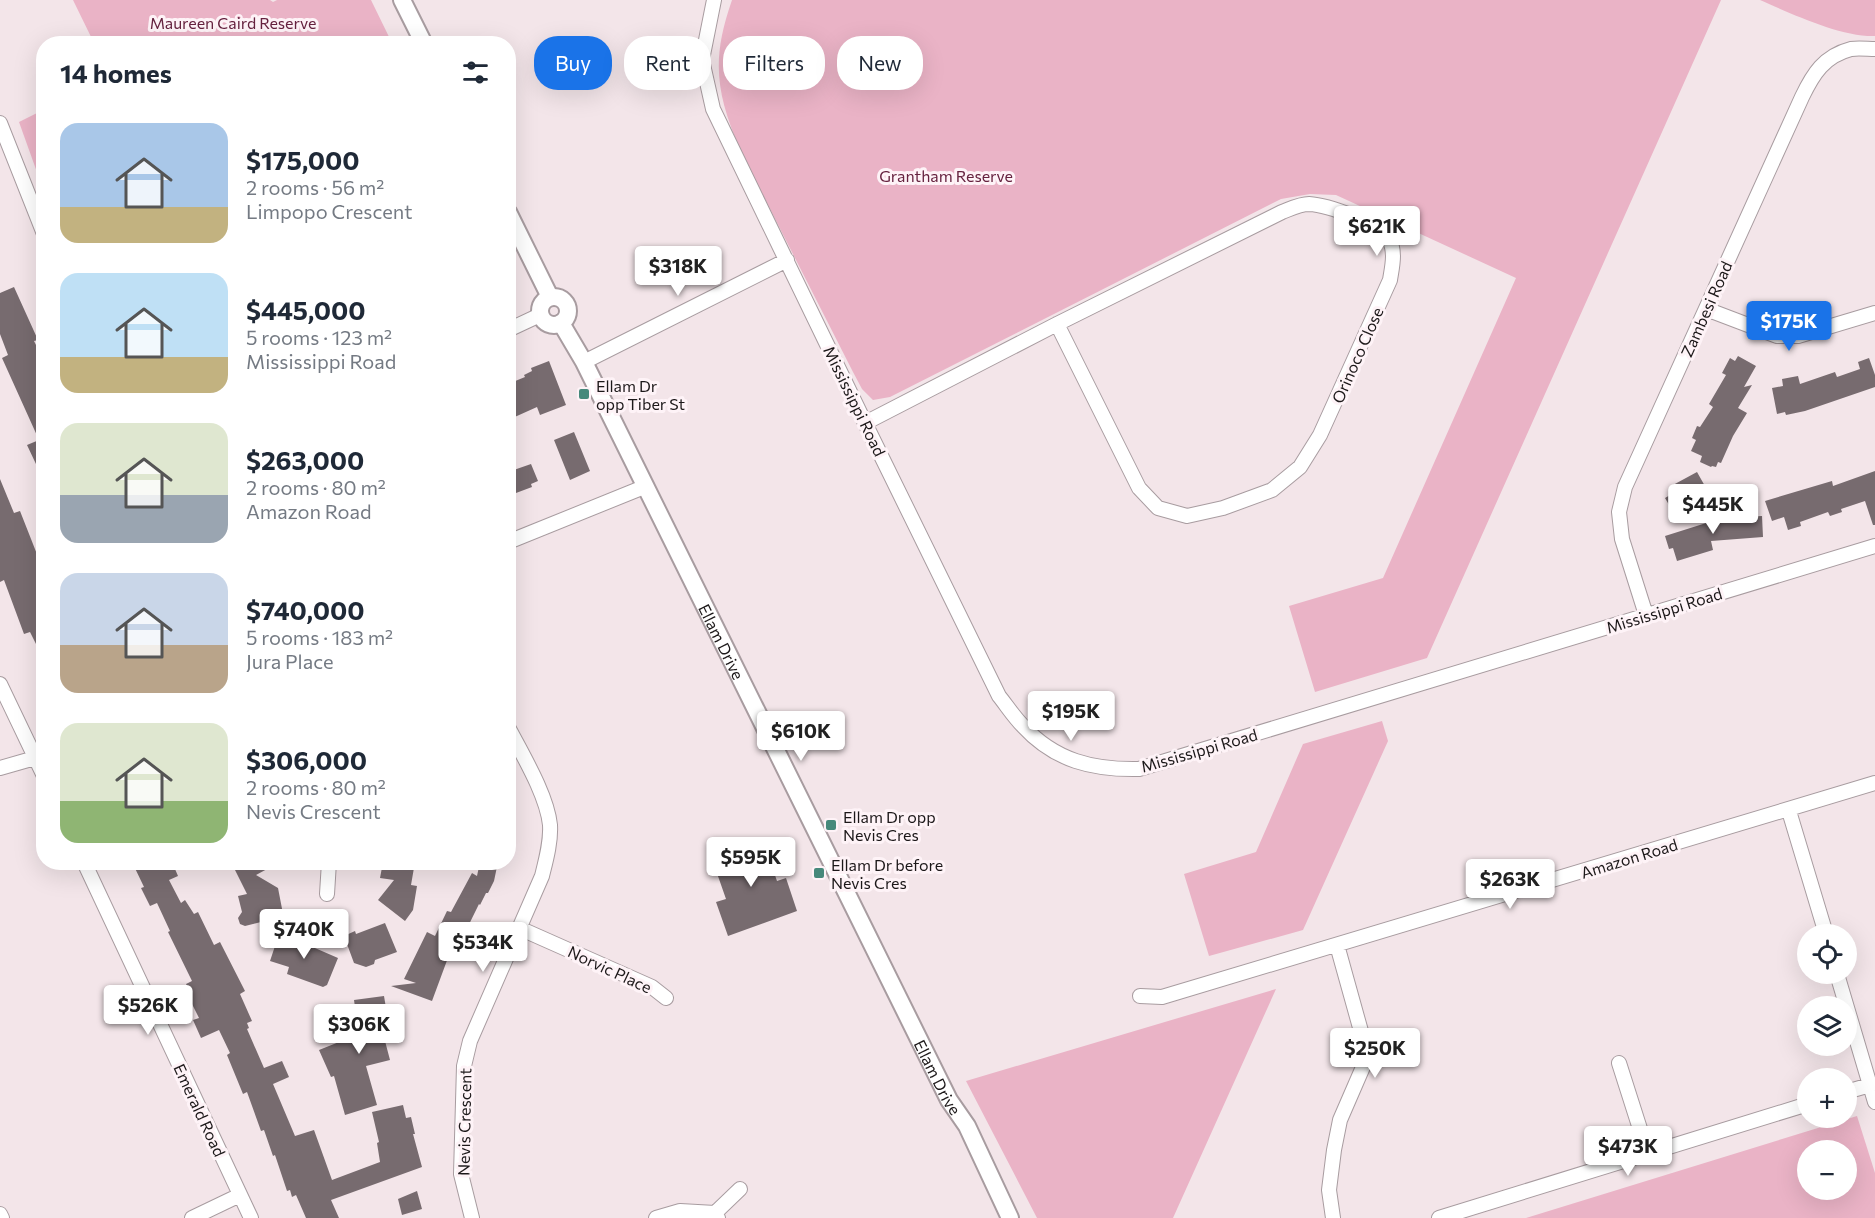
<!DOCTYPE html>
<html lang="en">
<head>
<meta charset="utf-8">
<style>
  :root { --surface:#fff; --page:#f6f6f7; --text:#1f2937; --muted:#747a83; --accent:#1a73e8 }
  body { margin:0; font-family:Commissioner,sans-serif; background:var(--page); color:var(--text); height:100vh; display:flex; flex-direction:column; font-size:22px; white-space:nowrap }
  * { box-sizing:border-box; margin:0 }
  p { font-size:20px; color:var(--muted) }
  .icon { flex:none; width:33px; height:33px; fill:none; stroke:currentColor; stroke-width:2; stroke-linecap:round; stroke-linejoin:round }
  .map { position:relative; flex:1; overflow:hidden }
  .side { position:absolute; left:36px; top:36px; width:480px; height:834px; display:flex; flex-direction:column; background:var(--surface); border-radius:24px; box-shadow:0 6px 24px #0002 }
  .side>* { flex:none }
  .hud { position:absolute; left:534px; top:36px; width:570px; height:54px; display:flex; gap:12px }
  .buttons { position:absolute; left:1797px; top:924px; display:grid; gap:12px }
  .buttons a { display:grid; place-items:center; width:60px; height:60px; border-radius:50%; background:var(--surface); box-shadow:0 6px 24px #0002; font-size:30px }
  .price { position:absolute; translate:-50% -51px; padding:0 14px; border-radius:6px; background:#fff; color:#222; font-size:20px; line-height:39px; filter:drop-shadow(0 2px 3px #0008) }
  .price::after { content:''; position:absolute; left:50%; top:36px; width:18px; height:14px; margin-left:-9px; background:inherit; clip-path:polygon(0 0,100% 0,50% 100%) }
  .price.selected { background:var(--accent); color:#fff }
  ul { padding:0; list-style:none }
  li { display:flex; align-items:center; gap:18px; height:150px; padding:0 24px }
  li span { display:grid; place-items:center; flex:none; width:168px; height:120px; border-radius:18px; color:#555 }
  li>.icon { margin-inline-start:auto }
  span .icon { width:72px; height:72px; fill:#fffc; stroke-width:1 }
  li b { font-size:26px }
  h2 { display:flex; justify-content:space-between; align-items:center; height:72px; padding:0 24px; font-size:26px }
  .pill { padding:0 21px; border-radius:24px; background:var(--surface); box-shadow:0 6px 24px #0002; font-size:21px; line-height:54px }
  .pill.selected { background:var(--accent); color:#fff }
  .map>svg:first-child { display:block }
  .green { fill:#eab3c6; fill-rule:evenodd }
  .building { fill:#776b6f }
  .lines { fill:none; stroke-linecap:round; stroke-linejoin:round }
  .minor-casing { stroke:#a89ca0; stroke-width:16 }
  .tertiary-casing { stroke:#a89ca0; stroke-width:20 }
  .minor { stroke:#fff; stroke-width:14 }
  .tertiary { stroke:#fff; stroke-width:16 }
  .poi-dot { fill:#46897b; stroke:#fef3f7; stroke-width:2 }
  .labels { text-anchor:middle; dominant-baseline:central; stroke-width:6; stroke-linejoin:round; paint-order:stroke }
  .park-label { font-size:16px; fill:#66223f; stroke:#fef3f7 }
  .street-label { font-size:16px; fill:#1c1819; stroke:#fef3f7 }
  .poi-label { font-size:16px; fill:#1c1819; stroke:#fef3f7; text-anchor:start }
</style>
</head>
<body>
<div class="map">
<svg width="1875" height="1218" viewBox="0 0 1875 1218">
  <rect width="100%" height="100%" fill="#f3e5e9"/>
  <path class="green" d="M73 0H270L273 2 277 0H371L392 43H94Z
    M732 0H1721L1427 658 1315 692 1289 606 1383 578 1516 278 1336 195 1310 194 1281 199 890 397 873 400 862 389 853 372 740 150C716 92 711 60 732 0Z
    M1760 0H1875V36C1841 37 1792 14 1760 0Z
    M43 110V173L38 175 19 122Z
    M1382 721 1388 741 1303 930 1209 956 1184 874 1256 852 1303 744Z
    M1276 989 1173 1218H1037L966 1081Z
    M1857 1116 1875 1173V1218H1526ZM1808 1150H1846V1190H1808Z"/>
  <path class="building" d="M14 287 38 340 34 341 44 361V481L27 445 39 440 2 358 8 355 0 334V293Z
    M1738 356 1756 366 1744 387 1752 385 1738 408 1747 413 1733 436 1721 463 1718 462 1716 467 1712 466 1711 467 1700 462 1702 456 1691 451 1696 440 1692 438 1697 426 1700 427 1713 407 1709 404 1726 375 1722 373 1730 358 1735 361Z
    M1869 358 1875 375V387L1805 411 1786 415 1785 412 1777 414 1772 388 1783 386 1782 379 1798 376 1800 384 1835 372 1837 377 1860 369 1858 362Z
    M549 361 566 405 540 415 537 407 508 420V384L525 377 524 375 532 371 531 368Z
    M574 432 590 471 570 480 554 440Z
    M531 464 538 481 531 484 532 487 508 496V472Z
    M1875 471V525H1873L1865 501 1841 509 1842 512 1830 516 1828 512 1800 522 1801 526 1788 530 1784 517 1772 521 1765 501 1832 481 1833 486Z
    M1697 472 1710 495 1675 515 1665 498 1677 491 1673 485Z
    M0 479 14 513 20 511 44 572V660L30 632 24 634 4 580 0 582Z
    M1762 516 1763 537 1711 541 1713 550 1677 561 1673 548 1669 549 1665 536 1722 518Z
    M762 838 777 881 786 878 797 911 728 936 716 902 726 899 712 859 724 855 723 852Z
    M132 862H172L178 876 169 880 181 903 185 900 194 914 198 912 214 945 220 942 245 991 240 994 252 1021 247 1023 249 1028 247 1029 264 1068 282 1061 289 1077 273 1084 295 1136 314 1130 332 1180 380 1162 377 1143 379 1142 372 1112 403 1105 406 1118 411 1117 415 1134H413L422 1167 331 1200 339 1218H306L296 1195 292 1197 290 1190 287 1191 275 1155 273 1156 264 1130 261 1131 247 1092 243 1094 227 1055 230 1053 219 1030 201 1038 193 1020 199 1018 189 998 192 996 186 984 192 981 168 932 170 931 157 903 150 906 141 888 144 887Z
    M231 862H280L256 875 278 888 284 919 269 923V920L245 926 240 924 238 918 242 912 238 896 247 894Z
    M383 862H415L411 885 417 886 413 910 405 921 378 900 394 880 380 878Z
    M480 862H498L494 881 488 893H486L480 905 479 904 453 957 449 955 432 1001 391 986 416 983 404 979 427 932 435 936 447 911 451 912 472 873 477 876Z
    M385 923 397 952 375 960 374 964 366 967 354 963 344 936 355 931 356 934Z
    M280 931 310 941 308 945 338 958 327 985 323 987 287 974 289 967 270 961Z
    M384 996 388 1020 380 1022 390 1060 366 1066 377 1105 345 1115 334 1076 331 1077 319 1050 344 1040 342 1033 358 1028 354 1000Z
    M417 1191 422 1209 402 1215 398 1199Z"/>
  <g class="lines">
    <defs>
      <path id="minor" d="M714 0 702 60 713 109 865 423 999 696C1007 706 1014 717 1023 726 1055 761 1093 770 1139 769L1875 546
        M0 123 44 234
        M1706 309 1777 336H1798L1875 313
        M508 330 540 315
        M584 362 787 260
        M865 423 1057 324 1282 212C1290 209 1300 204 1309 204 1327 205 1380 223 1389 239 1396 252 1392 267 1390 280L1320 435 1300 467 1272 490 1223 508 1187 516 1158 508 1139 488 1057 324
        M508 542 644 487
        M1646 615 1622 539 1619 512 1625 487 1802 97C1813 74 1824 56 1851 49 1858 48 1868 49 1875 49
        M0 684 44 776
        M0 768 35 758
        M1789 811 1826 934
        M84 862 251 1218
        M327 894 329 862
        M519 928 652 987 666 998
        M1837 974 1875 1102
        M1140 996 1162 997 1875 783
        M1619 1063 1648 1154
        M1846 1092 1870 1085
        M715 1213 740 1189
        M0 1214 2 1218
        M192 1218 240 1195
        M472 1218 461 1174 464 1066 470 1041 542 876C546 860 551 842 550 825 547 795 522 754 508 727
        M656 1218 680 1211 715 1213 718 1218
        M1333 1218 1329 1190 1334 1150 1340 1120 1363 1067 1364 1042 1337 945
        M1439 1218 1808 1104"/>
      <g id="tertiary">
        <path d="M402 0 424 44"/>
        <path d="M508 212 550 297"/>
        <circle cx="554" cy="311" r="14"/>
        <path id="s1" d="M561 323 584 362 949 1100 967 1126 1010 1218"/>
      </g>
    </defs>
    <use href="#minor" class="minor-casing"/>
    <use href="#tertiary" class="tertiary-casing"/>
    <use href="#minor" class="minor"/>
    <use href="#tertiary" class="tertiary"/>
  </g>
  <g class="poi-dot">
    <rect x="578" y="388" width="12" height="12" rx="3"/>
    <rect x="825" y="819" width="12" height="12" rx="3"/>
    <rect x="813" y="867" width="12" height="12" rx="3"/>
  </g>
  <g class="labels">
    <g class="park-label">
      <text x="233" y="22">Maureen Caird Reserve</text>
      <text x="946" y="175">Grantham Reserve</text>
    </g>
    <g class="street-label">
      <text transform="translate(1706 309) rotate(-66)">Zambesi Road</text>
      <text transform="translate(1357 355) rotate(-66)">Orinoco Close</text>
      <text transform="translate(855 401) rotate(64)">Mississippi Road</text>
      <text transform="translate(1664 610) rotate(-17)">Mississippi Road</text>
      <text stroke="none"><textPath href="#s1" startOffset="357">Ellam Drive</textPath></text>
      <text transform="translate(1199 750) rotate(-16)">Mississippi Road</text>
      <text transform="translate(1629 858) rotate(-17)">Amazon Road</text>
      <text transform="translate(610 969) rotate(25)">Norvic Place</text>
      <text stroke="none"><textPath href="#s1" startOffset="843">Ellam Drive</textPath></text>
      <text transform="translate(200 1110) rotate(65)">Emerald Road</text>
      <text transform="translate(464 1122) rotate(-89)">Nevis Crescent</text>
    </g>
    <g class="poi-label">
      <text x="596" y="385">Ellam Dr<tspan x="596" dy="18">opp Tiber St</tspan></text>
      <text x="843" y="816">Ellam Dr opp<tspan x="843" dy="18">Nevis Cres</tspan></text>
      <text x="831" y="864">Ellam Dr before<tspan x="831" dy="18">Nevis Cres</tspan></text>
    </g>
  </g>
</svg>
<div class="buttons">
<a><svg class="icon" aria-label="locate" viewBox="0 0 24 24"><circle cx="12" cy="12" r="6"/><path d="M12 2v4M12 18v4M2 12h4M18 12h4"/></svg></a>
<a><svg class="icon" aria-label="layers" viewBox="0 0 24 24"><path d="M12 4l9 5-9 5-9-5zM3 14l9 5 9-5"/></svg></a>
<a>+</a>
<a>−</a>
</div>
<b class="price" style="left:1377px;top:257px">$621K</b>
<b class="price" style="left:678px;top:297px">$318K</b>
<b class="price selected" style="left:1789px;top:352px">$175K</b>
<b class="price" style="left:1713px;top:535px">$445K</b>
<b class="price" style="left:1071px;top:742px">$195K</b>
<b class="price" style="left:801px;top:762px">$610K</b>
<b class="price" style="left:751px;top:888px">$595K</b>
<b class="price" style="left:1510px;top:910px">$263K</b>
<b class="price" style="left:304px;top:960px">$740K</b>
<b class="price" style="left:483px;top:973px">$534K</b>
<b class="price" style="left:148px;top:1036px">$526K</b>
<b class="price" style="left:359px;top:1055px">$306K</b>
<b class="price" style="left:1375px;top:1079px">$250K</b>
<b class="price" style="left:1628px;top:1177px">$473K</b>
<div class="hud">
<a class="pill selected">Buy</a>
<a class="pill">Rent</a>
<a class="pill">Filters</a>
<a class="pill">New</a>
</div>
<section class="side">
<h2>14 homes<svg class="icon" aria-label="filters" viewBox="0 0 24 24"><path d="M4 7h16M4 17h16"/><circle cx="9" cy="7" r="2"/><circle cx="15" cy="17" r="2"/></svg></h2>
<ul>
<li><span style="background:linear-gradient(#a9c7e8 70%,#c2b280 0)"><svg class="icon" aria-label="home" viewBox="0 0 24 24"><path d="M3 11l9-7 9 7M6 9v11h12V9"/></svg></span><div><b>$175,000</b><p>2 rooms · 56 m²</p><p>Limpopo Crescent</p></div></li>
<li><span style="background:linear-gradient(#bfe0f5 70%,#c2b280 0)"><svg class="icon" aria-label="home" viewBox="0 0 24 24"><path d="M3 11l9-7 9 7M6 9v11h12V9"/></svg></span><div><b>$445,000</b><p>5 rooms · 123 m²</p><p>Mississippi Road</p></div></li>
<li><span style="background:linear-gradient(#dfe7d0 60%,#9aa5b1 0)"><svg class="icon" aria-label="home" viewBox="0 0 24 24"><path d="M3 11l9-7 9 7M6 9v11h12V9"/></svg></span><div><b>$263,000</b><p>2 rooms · 80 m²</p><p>Amazon Road</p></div></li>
<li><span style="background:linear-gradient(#c9d6e8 60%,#b9a48a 0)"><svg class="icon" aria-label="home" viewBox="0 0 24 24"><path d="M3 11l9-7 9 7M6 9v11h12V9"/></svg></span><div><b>$740,000</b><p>5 rooms · 183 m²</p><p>Jura Place</p></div></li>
<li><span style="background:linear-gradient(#dfe7d0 65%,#8fb573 0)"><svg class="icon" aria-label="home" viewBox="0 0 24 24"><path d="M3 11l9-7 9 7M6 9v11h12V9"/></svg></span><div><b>$306,000</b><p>2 rooms · 80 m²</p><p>Nevis Crescent</p></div></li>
</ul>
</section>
</div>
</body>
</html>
